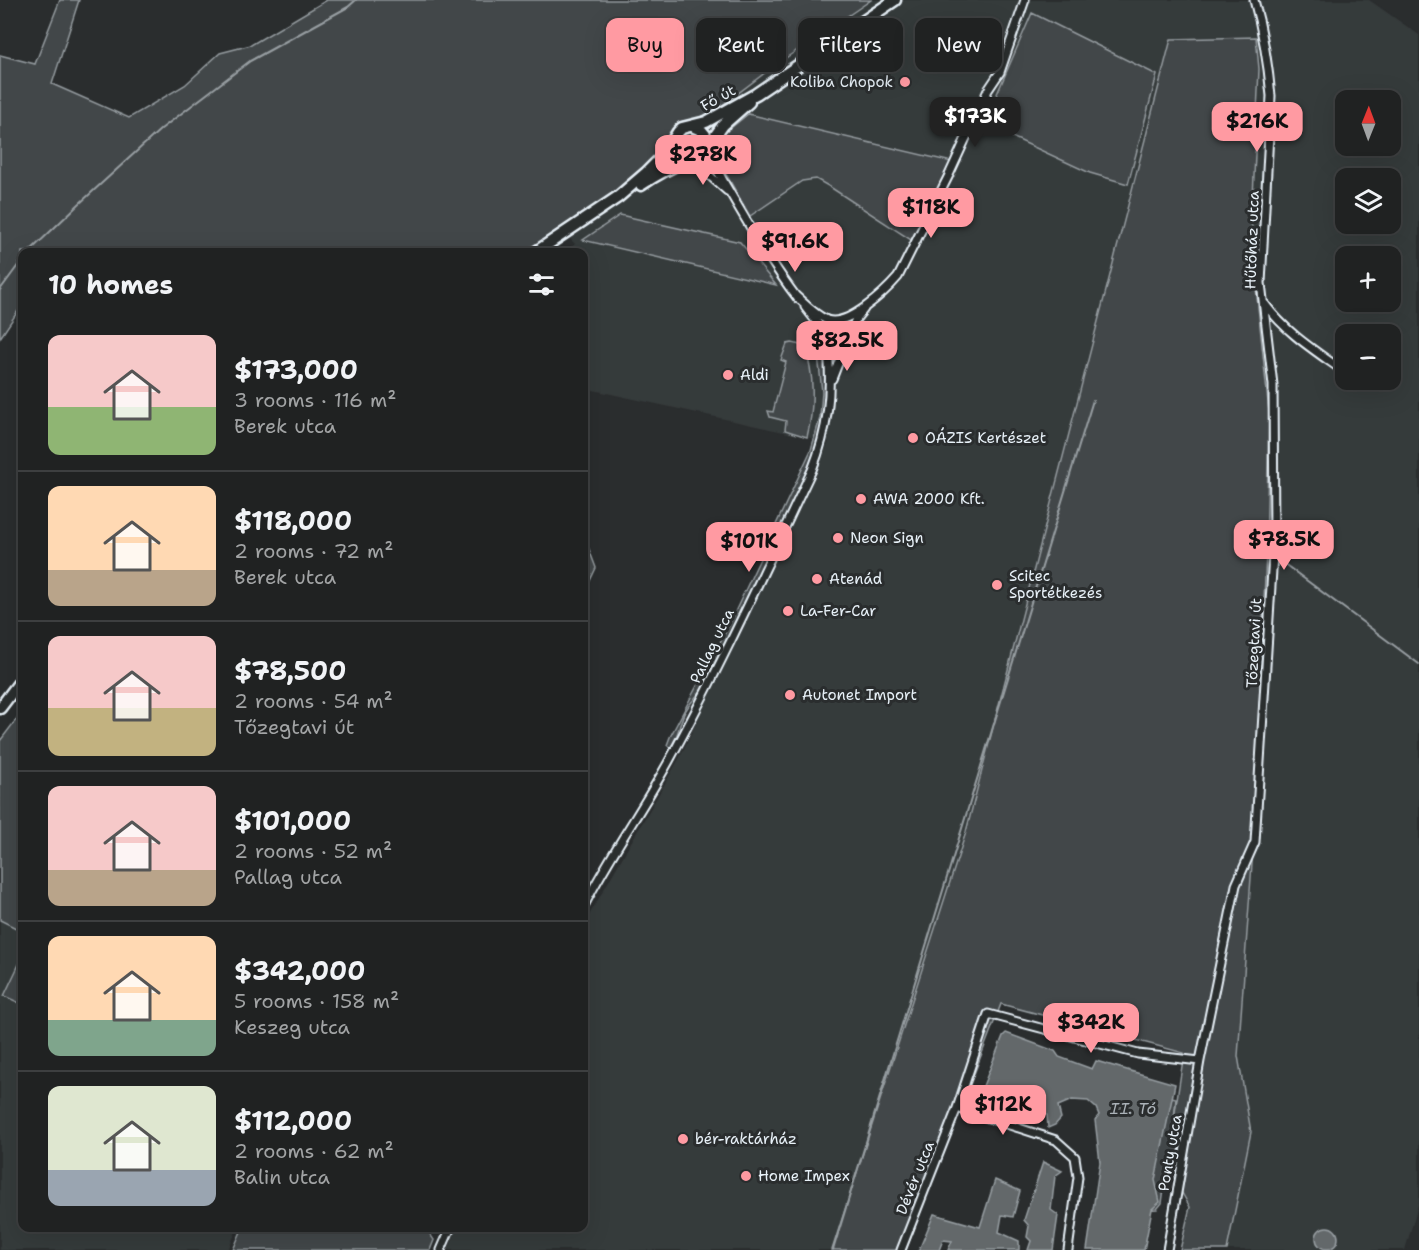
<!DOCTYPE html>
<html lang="en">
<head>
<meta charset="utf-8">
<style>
  :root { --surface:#202222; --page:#282a2a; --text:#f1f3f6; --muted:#a2a4a5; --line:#3d3f40; --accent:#ff9aa2 }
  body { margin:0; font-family:"Shantell Sans",sans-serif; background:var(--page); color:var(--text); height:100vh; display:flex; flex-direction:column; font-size:22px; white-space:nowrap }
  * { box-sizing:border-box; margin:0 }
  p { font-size:20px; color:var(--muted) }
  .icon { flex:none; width:33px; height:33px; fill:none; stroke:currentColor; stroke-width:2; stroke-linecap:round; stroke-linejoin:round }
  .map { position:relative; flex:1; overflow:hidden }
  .details { position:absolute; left:18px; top:248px; width:570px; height:984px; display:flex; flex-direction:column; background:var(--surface); border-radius:12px; box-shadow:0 6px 24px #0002,0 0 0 2px var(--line) }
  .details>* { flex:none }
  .top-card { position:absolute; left:606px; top:18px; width:570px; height:54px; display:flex; gap:12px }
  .needle { width:39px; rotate:1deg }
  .controls { position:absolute; left:1335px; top:90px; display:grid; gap:12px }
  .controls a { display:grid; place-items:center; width:66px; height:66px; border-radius:12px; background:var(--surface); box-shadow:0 6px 24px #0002,0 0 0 2px var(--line); font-size:30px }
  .price { position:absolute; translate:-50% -51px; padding:0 14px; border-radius:12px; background:var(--accent); color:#111; font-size:20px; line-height:39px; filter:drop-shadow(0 2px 3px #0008) }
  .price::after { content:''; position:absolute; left:50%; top:36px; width:18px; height:14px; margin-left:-9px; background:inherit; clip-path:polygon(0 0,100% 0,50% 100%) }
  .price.selected { background:#222; color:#fff }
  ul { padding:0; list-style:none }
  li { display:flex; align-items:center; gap:18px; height:150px; padding:0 30px }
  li+li { border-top:2px solid var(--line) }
  li span { display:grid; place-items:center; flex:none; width:168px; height:120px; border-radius:12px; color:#555 }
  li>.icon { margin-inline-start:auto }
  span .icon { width:72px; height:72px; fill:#fffc; stroke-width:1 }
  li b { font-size:26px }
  h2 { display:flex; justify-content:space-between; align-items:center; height:72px; padding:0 30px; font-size:26px }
  .tag { padding:0 21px; border-radius:12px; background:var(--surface); box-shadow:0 6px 24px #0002,0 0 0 2px var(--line); font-size:21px; line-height:54px }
  .tag.selected { background:var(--accent); color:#111 }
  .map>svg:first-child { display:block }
  .built { fill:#363a3b; fill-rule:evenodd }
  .green { fill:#424648; stroke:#959ca0; stroke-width:1.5 }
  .water { fill:#63686b; stroke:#989fa3; stroke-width:1.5 }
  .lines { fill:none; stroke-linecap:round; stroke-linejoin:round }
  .stream { stroke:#989fa3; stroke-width:2 }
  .street-casing { stroke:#e8f1f8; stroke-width:11 }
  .primary-casing { stroke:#e8f1f8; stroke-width:15 }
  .street { stroke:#2a2d2e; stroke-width:7 }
  .primary { stroke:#2a2d2e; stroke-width:10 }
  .poi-dot { fill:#ff9aa2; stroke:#2a2d2e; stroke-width:2 }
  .labels { text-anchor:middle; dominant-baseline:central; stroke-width:6; stroke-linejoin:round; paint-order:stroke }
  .poi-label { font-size:15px; fill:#e8f1f8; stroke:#2a2d2e; text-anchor:start }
  .street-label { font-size:15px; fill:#e8f1f8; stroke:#2a2d2e }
  .water-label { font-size:16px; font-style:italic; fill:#acb3b9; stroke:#2a2d2e }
</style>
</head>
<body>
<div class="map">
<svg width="1419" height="1250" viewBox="0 0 1419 1250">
  <rect width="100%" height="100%" fill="#2a2d2e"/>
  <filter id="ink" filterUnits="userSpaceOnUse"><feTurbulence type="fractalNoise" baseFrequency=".0167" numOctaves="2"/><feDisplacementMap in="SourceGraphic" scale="12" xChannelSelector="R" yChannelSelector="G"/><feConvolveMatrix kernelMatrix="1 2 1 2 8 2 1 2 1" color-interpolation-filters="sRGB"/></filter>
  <g filter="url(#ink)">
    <path class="built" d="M871 0H1369L1419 35V1202L1405 1250H1227L1251 1132 1238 1056 1253 850 1266 553 1269 412 1251 240 1259 69 1255 37 1171 39 966 832 832 1250H448L457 1227H584V924L679 759 829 442 584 388V252H564L575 244 562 230 660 155 679 167H692L699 170 714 157 750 216 802 181 816 179 830 187 911 240 952 163 721 136 704 119 774 66ZM1346 100H1390V146H1346ZM1346 178H1390V224H1346ZM1346 256H1390V302H1346ZM1346 334H1390V380H1346Z
      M0 920 22 931V958L4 996 22 1004V1227H238L228 1250H0Z"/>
    <path class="green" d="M60 0H79L52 84 129 118 185 85 220 53 251 45 327 0H871L774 66 704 119 683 121 676 125 664 151 623 186 530 252H22V305L0 338V55L35 64Z
      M1032 13 1157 75 1128 184 1090 173 984 124Z
      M1256 37 1259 69 1251 240 1269 412 1266 553 1253 850 1238 1056 1251 1132 1227 1250H1180L1190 1207 1167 1167 1162 1203 1157 1209 1126 1211 1103 1080 1176 1098 1174 1119 1184 1053 1001 1004 906 1250H832L966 832 1171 39Z
      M748 114 952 162 911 240 830 187 816 179 802 181 750 216 714 153 721 136Z
      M680 143a11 11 0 1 1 22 0a11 11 0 1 1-22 0Z
      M620 215 740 242 776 285 583 240Z
      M836 324 843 331 846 338 842 346 835 348 829 344 825 335C825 328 828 324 836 324Z
      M792 343 804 346C815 373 814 409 807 437L785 430 786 421 770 417 768 411 773 412 786 362 781 360 787 344Z
      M824 354 827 363 825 409 816 448 800 487 703 688C696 698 687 705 683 716 678 729 679 735 670 748L667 745 670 737 727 629 811 450 820 418 822 392 818 355Z
      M584 536 596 568 586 589 584 588Z
      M22 712V931L0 920V741Z
      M22 958V1004L4 996Z
      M243 1227H425L434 1240 430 1250H233Z"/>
    <path class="water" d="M1006 1033 1055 1051 1059 1057 1092 1069 1096 1061 1175 1084 1155 1180 1160 1202 1152 1209 1144 1250H1087L1100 1162 1095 1120 1099 1115 1096 1108 1088 1101 1072 1100 1058 1106 1061 1118 1055 1125 1048 1128 1047 1115 981 1091 1003 1036Z
      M1043 1162 1062 1171 1055 1176 1051 1210 1058 1215 1053 1250H1028L1031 1241 1027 1237 1029 1226 1024 1220Z
      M995 1180 1020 1191 1013 1217 1002 1215 999 1232 1019 1241V1250H948L952 1241 943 1240 939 1250H919L934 1214 980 1227Z
      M1316 1238a11 11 0 1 1 22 0a11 11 0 1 1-22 0Z"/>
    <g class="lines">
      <path class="stream" d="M29 252 79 204 161 129 250 61 348 7 356 0
        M0 290 22 260
        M1262 548 1270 553
        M1275 557 1419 664
        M833 1250 1093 400"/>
      <defs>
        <path id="street" d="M707 150C710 162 717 168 722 179 746 220 769 261 798 299
          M693 161 727 191
          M796 296C805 304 815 315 827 320 848 327 885 292 898 277L949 175 988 90 1000 72 1025 0
          M1265 304C1286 333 1317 352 1346 373
          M805 307 822 329
          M823 327 820 334 823 344C831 353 847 355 851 341 852 335 852 327 855 321 857 317 861 313 864 309
          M832 379 843 351
          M1354 380 1356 381
          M584 906C609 856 642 810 669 761 721 666 766 567 812 470 828 430 832 392 828 349
          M957 1108 1056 1140 1075 1157 1078 1177 1068 1250
          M441 1250 451 1227
          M901 1250 957 1108 988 1014 1138 1054 1200 1061
          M1167 1250 1200 1061 1236 885 1255 842 1274 538 1273 385 1261 283 1271 96C1268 63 1263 32 1254 0"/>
        <path id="primary" d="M708 146 723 125 749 102
          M641 185C654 176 668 168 684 162 690 159 696 161 702 157 714 146 707 131 694 127
          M536 252 618 197 646 173 664 155 678 132 682 128 706 122 756 94 895 0
          M0 708 22 679"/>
      </defs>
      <use href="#street" class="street-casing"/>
      <use href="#primary" class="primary-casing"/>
      <use href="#street" class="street"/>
      <use href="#primary" class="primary"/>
    </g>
  </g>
  <g class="poi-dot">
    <circle cx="905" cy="82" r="6"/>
    <circle cx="728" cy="375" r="6"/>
    <circle cx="913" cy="438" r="6"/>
    <circle cx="861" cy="499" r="6"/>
    <circle cx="838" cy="538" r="6"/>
    <circle cx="817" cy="579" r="6"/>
    <circle cx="997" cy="585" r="6"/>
    <circle cx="788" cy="611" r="6"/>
    <circle cx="790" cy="695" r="6"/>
    <circle cx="683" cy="1139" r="6"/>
    <circle cx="746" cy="1176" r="6"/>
  </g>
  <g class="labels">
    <g class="poi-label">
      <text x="893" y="82" text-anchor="end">Koliba Chopok</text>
      <text x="740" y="375">Aldi</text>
      <text x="925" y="438">OÁZIS Kertészet</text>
      <text x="873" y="499">AWA 2000 Kft.</text>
      <text x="850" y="538">Neon Sign</text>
      <text x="1009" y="576">Scitec<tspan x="1009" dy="17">Sportétkezés</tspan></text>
      <text x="829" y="579">Atenád</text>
      <text x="800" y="611">La-Fer-Car</text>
      <text x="802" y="695">Autonet Import</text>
      <text x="695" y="1139">bér-raktárház</text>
      <text x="758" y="1176">Home Impex</text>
    </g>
    <g class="street-label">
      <text transform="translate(718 98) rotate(-29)">Fő út</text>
      <text transform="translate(1252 240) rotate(-88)">Hűtőház utca</text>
      <text transform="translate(1254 643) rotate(-87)">Tőzegtavi út</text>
      <text transform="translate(712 646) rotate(-64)">Pallag utca</text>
      <text transform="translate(1170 1153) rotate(-80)">Ponty utca</text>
      <text transform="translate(915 1178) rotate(-68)">Dévér utca</text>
    </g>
    <g class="water-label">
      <text x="1133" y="1108">II. Tó</text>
    </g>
  </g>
</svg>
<div class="controls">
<a><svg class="needle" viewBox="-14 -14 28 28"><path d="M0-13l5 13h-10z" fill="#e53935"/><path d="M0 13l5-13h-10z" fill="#a2a4a5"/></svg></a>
<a><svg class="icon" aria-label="layers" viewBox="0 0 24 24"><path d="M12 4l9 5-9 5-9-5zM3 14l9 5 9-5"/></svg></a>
<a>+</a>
<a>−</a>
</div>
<b class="price selected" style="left:975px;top:148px">$173K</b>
<b class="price" style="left:1257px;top:153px">$216K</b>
<b class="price" style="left:703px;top:186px">$278K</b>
<b class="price" style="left:931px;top:239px">$118K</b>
<b class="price" style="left:795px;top:273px">$91.6K</b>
<b class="price" style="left:847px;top:372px">$82.5K</b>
<b class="price" style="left:1284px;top:571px">$78.5K</b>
<b class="price" style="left:749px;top:573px">$101K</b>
<b class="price" style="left:1091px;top:1054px">$342K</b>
<b class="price" style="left:1003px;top:1136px">$112K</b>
<div class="top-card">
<a class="tag selected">Buy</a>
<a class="tag">Rent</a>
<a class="tag">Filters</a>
<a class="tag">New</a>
</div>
<section class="details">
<h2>10 homes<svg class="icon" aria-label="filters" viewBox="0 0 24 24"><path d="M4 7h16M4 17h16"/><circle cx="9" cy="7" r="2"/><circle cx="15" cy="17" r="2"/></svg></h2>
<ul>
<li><span style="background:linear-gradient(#f6c9c9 60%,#8fb573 0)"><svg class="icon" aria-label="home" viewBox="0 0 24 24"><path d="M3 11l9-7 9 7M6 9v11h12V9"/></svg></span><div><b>$173,000</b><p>3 rooms · 116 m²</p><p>Berek utca</p></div></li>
<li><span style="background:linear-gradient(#ffd9b3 70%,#b9a48a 0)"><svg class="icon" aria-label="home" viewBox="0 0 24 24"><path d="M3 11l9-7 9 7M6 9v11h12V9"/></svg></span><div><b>$118,000</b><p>2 rooms · 72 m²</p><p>Berek utca</p></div></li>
<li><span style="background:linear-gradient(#f6c9c9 60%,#c2b280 0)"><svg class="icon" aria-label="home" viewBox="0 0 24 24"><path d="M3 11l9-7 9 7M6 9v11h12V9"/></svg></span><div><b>$78,500</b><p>2 rooms · 54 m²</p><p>Tőzegtavi út</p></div></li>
<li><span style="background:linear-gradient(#f6c9c9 70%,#b9a48a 0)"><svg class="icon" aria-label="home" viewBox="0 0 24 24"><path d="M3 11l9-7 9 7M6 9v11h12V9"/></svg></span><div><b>$101,000</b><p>2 rooms · 52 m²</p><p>Pallag utca</p></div></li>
<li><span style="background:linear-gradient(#ffd9b3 70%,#7fa58c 0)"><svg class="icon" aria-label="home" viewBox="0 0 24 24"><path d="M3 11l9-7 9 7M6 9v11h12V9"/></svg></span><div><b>$342,000</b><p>5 rooms · 158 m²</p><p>Keszeg utca</p></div></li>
<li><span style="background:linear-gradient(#dfe7d0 70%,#9aa5b1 0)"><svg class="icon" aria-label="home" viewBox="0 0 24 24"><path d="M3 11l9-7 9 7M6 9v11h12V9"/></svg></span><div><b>$112,000</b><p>2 rooms · 62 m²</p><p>Balin utca</p></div></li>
</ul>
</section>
</div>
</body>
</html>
